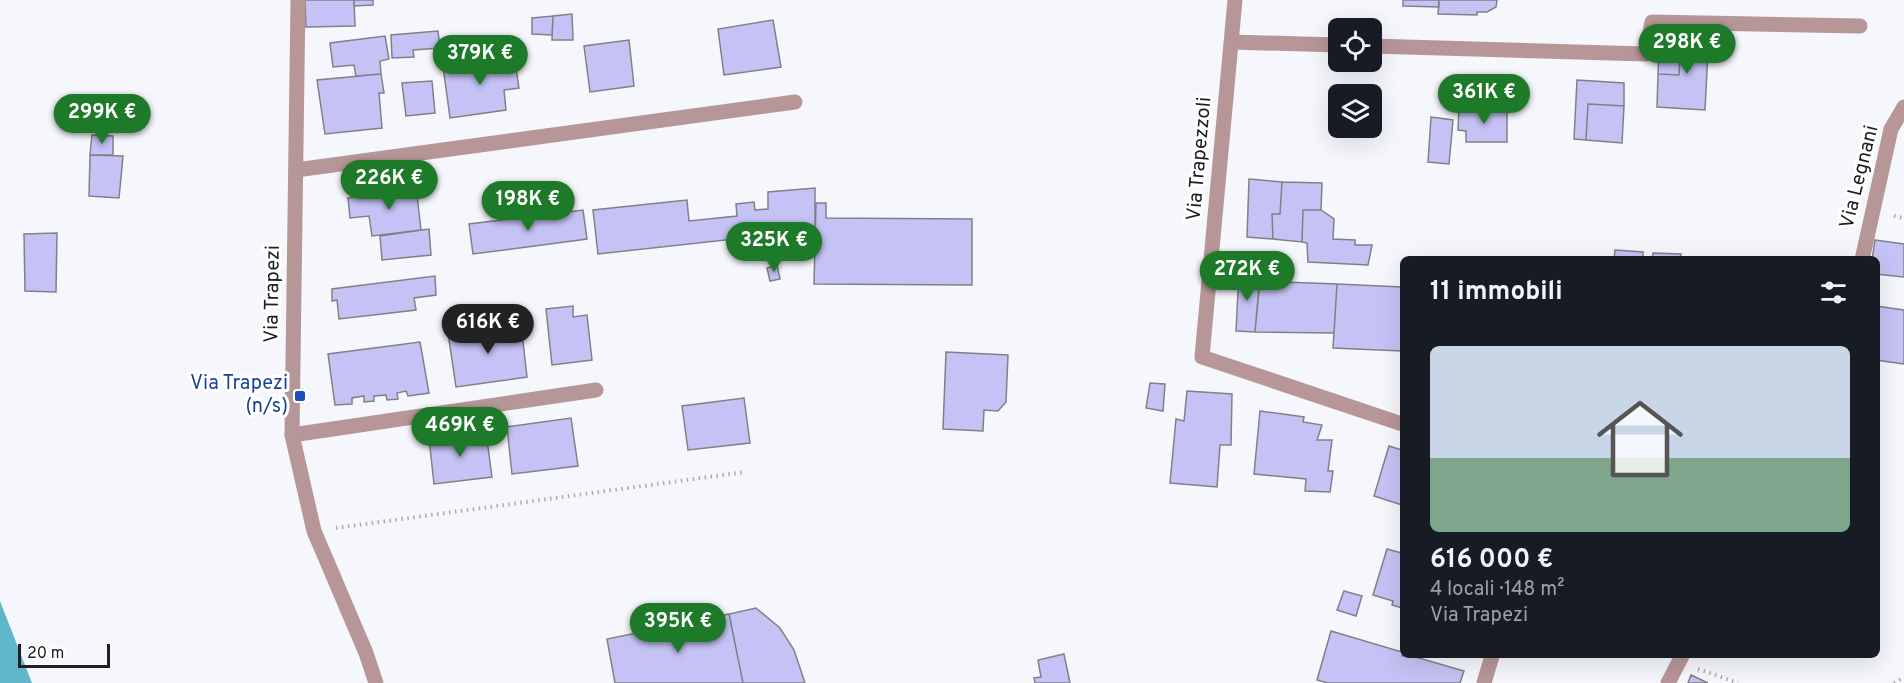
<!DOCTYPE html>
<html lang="it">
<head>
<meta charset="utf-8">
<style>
  :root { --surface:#171b24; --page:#242831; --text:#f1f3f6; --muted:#9ea1a6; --accent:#1d7a29 }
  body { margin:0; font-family:Overpass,sans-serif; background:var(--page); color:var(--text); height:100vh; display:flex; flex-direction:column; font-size:22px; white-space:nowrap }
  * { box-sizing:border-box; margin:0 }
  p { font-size:20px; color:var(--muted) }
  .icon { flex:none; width:33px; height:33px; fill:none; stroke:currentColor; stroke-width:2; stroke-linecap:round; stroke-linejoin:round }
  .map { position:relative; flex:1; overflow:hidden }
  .panel { position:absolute; left:1400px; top:256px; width:480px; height:402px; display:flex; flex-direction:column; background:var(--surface); border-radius:9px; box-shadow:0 6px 24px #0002 }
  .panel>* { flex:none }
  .buttons { position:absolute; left:1328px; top:18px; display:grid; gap:12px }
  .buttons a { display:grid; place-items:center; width:54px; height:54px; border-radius:9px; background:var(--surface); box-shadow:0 6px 24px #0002; font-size:30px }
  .scale { position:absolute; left:18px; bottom:15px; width:92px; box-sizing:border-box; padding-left:6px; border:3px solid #202022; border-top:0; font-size:16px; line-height:21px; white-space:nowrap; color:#202022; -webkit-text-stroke:4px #fff; paint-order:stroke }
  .price { position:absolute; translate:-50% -51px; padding:0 14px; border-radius:21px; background:var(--accent); color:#fff; font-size:20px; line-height:39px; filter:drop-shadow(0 2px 3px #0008) }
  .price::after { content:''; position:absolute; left:50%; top:36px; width:18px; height:14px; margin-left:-9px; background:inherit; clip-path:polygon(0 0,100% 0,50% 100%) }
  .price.active { background:#222; color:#fff }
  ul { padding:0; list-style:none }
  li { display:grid; align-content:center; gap:12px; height:318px; padding:0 30px }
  li span { display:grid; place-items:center; height:186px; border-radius:9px; color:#555 }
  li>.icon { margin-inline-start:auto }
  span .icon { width:108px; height:108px; fill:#fffc; stroke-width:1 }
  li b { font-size:26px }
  h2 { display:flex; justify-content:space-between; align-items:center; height:72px; padding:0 30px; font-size:26px }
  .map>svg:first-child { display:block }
  .water { fill:#60b7ca }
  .building { fill:#c5c3f5; stroke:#818086; stroke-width:1.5 }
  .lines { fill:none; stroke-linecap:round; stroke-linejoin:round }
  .path { stroke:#ababb0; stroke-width:4; stroke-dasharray:1.5 4.5; stroke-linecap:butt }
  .service { stroke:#b79698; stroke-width:15 }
  .minor { stroke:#b79698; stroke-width:15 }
  .tertiary { stroke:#b79698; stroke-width:15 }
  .transit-dot { fill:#1a4fb4; stroke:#fff; stroke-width:2 }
  .labels { text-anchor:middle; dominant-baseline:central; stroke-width:6; stroke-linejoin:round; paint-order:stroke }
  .street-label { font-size:20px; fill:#202022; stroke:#fff }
  .transit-label { font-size:20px; fill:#164399; stroke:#fff; text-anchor:end }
</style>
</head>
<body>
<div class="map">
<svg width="1904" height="683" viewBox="0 0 1904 683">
  <rect width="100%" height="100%" fill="#f6f6fd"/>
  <path class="water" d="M0 601 32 683H0Z"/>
  <path class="building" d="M305 0H354L355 26 306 27Z
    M354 0H373V5L354 6Z
    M1403 0H1439V7L1403 6Z
    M1439 0H1497L1496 7 1487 12H1477V15L1438 14Z
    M572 14 573 40H552L553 16Z
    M553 16 552 35 532 34V18Z
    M773 20 781 67 724 75 718 29Z
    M1660 30 1682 31 1679 75 1658 74Z
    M438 31 440 48 413 50 414 57 392 58 391 35Z
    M1682 31 1709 32 1705 110 1657 107 1658 74 1679 75Z
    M385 36 389 59 380 61 381 74 356 76 354 65 333 67 330 43Z
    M629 40 634 86 590 92 584 46Z
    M514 56 519 88 504 90 506 110 450 118 443 66Z
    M381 74 384 93H379L382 128 325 134 317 80Z
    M1461 77 1506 80 1507 110 1459 108Z
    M1577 80 1624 83V106L1588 104 1586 140 1574 139Z
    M432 81 435 113 406 116 402 83Z
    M1588 104 1624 106 1622 143 1586 140Z
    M1459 108 1507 110V142H1466V131L1458 130Z
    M1431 117 1453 120 1449 164 1428 162Z
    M92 135 113 136V155H90Z
    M90 155 123 156 119 198 89 196Z
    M1249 179 1282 182 1280 214H1272L1273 239 1247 237Z
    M1282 182 1322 183 1321 210H1303L1302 242 1273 239 1272 214H1280Z
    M416 186 421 230 372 236 369 216 350 218 348 198 398 191V188Z
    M815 188V230L598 254 593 210 687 200 689 221 737 216 736 204 754 202 755 210 768 209V192Z
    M816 203H826V218L972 219V285L814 284Z
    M583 210 587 239 473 254 469 224Z
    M1303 210H1321L1334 219 1333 239 1355 240V245H1372L1368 265 1308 262 1307 243 1302 242Z
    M429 229 431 255 382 260 380 236Z
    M57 233 56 292 25 291 24 234Z
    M1875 240 1904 244V277L1876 274V260H1872Z
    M1615 250 1643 252V260H1614Z
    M1653 253 1681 254 1680 260H1652Z
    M777 265 780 279 770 281 767 268Z
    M1239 272 1260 275 1255 332 1236 331Z
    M435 276 436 295 414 298 416 310 339 319 337 300 332 301V289Z
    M1260 281 1337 284 1334 333 1255 332Z
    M1337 284 1402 287V351L1333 348Z
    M573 306V317L587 315 592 360 552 365 546 309Z
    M1876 306 1904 310V364L1876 360Z
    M519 311 521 324 448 333 446 320Z
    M521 324 527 377 456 387 448 333Z
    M420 342 429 393 408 396 406 391 397 393 398 399 387 400 386 395 374 396V401L364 402V396L352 398V404L335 405 328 354Z
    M946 352 1008 355 1006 402 998 411 984 410 983 431 943 429Z
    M1150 383 1165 384 1163 411 1146 408Z
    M1187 391 1232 394 1231 445H1220L1217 487 1170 483 1176 419 1184 421Z
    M744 398 750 443 688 450 682 406Z
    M1260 411 1304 417 1303 422 1322 425 1317 440H1332L1328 471H1333L1330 492 1305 491 1306 479 1254 474Z
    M571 418 578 466 512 474 507 427Z
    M486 432 492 477 434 484 429 438Z
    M1389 446 1402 450V505L1374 496Z
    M1387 549 1402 553V608L1392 605 1393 601 1373 595Z
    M1344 591 1362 596 1356 616 1337 610Z
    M756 608 780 628 794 650 805 683H743L729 614Z
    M729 614 743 683H615L607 639Z
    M1331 631 1402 652V656H1412L1464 671 1460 683H1328L1317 680Z
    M1064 654 1070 683H1035L1034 678 1041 677 1038 660Z
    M1691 675 1708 683H1688Z"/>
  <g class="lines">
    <path class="path" d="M1894 216 1904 218
      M336 528 745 472
      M1698 669 1738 683
      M1894 683 1904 677"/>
    <path class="service" d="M1232 42 1338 45
      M1371 46 1646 54 1652 22 1860 26"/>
    <path class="minor" d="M1235 0 1202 357 1402 424
      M296 170 795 102
      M1862 260 1891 129 1904 107
      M292 435 596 390
      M1484 683 1492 656
      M1668 683 1682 656"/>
    <path class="tertiary" d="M298 0 292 435 314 531 366 653 376 683"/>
  </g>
  <rect class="transit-dot" x="294" y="390" width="12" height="12" rx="3"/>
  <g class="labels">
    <g class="street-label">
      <text transform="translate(1200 159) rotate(-85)">Via Trapezzoli</text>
      <text transform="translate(1860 177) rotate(-76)">Via Legnani</text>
      <text transform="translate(273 294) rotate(-89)">Via Trapezi</text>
    </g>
    <g class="transit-label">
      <text x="288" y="384">Via Trapezi<tspan x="288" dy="23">(n/s)</tspan></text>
    </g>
  </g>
</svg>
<div class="buttons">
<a><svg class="icon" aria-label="locate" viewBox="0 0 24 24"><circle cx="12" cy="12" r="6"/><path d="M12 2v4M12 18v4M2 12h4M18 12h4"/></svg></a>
<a><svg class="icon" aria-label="layers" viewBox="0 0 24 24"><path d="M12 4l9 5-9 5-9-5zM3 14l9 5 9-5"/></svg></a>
</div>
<div class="scale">20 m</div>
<b class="price" style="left:1687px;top:75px">298K €</b>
<b class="price" style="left:480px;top:86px">379K €</b>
<b class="price" style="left:1484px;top:125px">361K €</b>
<b class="price" style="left:102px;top:145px">299K €</b>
<b class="price" style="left:389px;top:211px">226K €</b>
<b class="price" style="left:528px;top:232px">198K €</b>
<b class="price" style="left:774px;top:273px">325K €</b>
<b class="price" style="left:1247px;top:302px">272K €</b>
<b class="price active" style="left:488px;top:355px">616K €</b>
<b class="price" style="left:460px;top:458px">469K €</b>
<b class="price" style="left:678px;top:654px">395K €</b>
<section class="panel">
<h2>11 immobili<svg class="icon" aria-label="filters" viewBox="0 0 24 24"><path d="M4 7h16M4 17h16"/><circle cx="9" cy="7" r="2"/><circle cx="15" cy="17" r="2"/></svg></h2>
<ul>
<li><span style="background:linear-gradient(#c9d6e8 60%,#7fa58c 0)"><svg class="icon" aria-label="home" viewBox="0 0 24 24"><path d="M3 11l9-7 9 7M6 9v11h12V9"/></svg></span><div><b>616 000 €</b><p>4 locali · 148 m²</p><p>Via Trapezi</p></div></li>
</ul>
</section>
</div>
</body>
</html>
